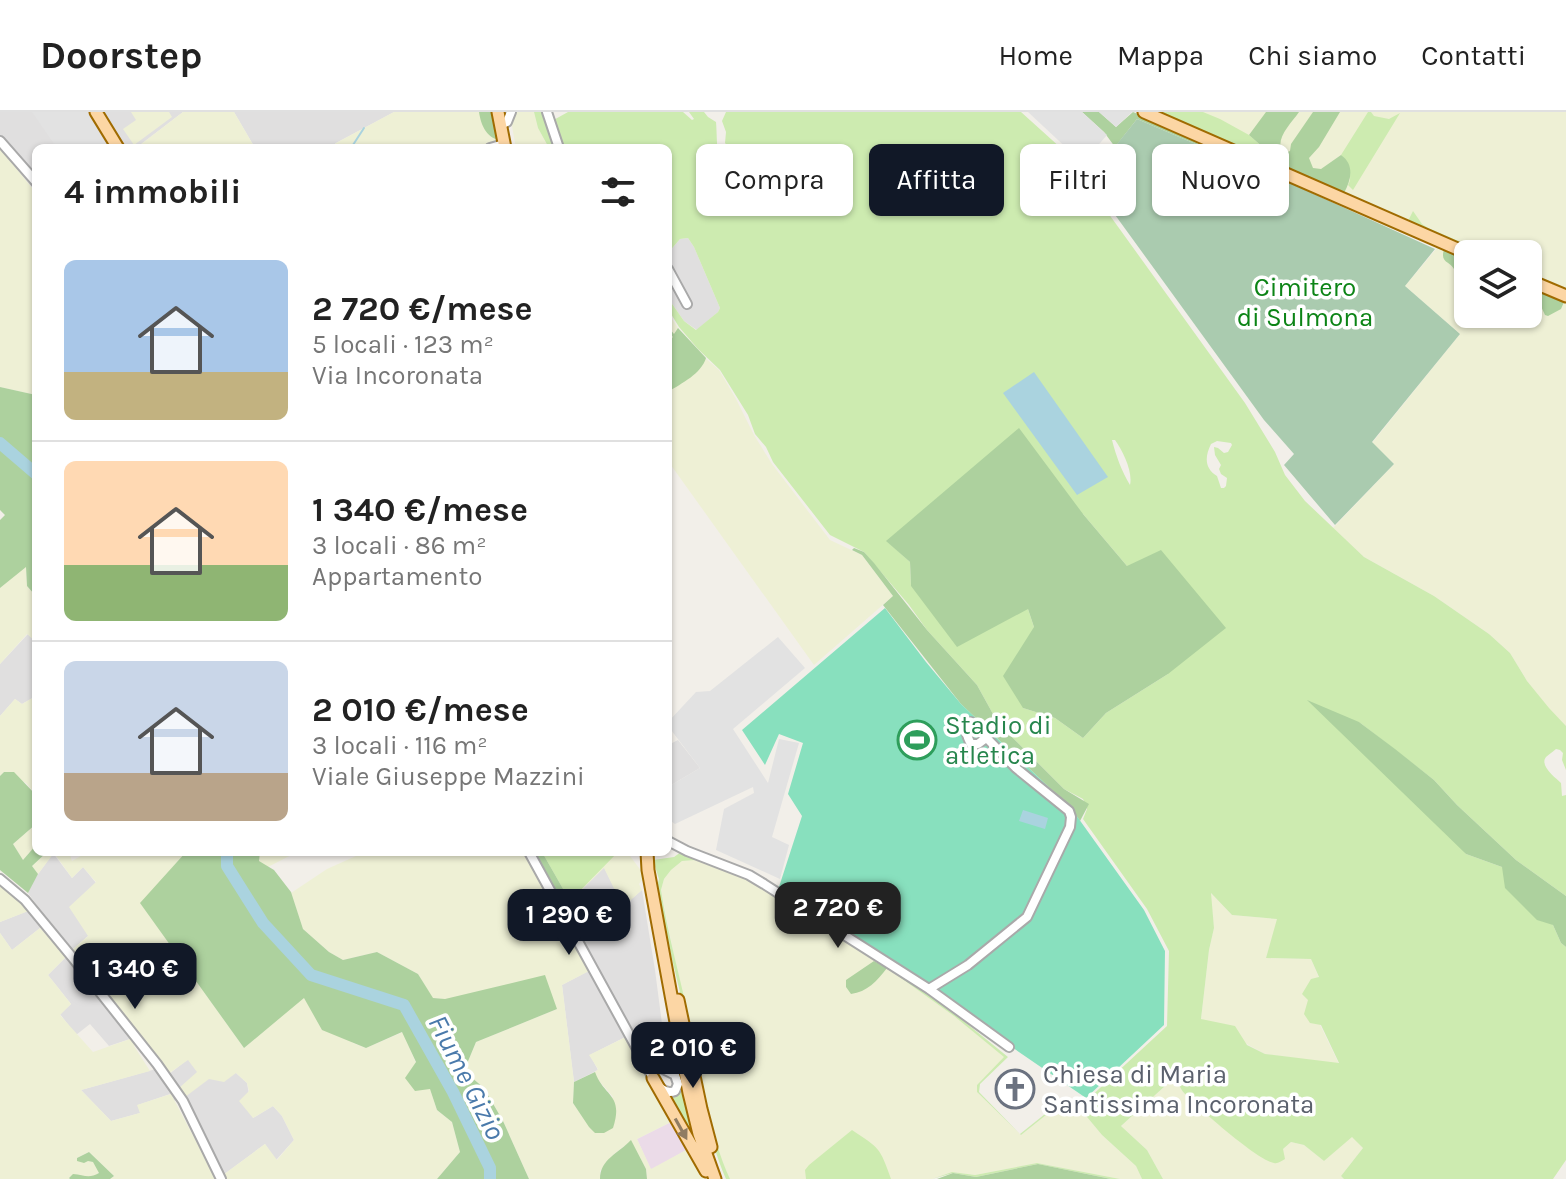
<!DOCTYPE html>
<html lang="it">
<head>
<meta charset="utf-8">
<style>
  :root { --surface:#fff; --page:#f2f2f2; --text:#222; --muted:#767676; --line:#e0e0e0; --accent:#111827 }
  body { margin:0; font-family:Karla,sans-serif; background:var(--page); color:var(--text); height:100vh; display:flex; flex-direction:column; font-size:30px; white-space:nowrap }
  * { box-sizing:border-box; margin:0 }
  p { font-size:26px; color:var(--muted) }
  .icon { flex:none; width:44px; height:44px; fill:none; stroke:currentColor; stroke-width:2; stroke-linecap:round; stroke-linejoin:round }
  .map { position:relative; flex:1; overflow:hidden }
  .sheet { position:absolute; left:32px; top:32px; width:640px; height:712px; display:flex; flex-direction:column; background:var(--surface); border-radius:12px; box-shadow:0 2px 6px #0004 }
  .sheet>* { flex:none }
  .hud { position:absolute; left:696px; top:32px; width:750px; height:72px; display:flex; gap:16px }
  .tools { position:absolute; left:1454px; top:128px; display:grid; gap:16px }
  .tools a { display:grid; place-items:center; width:88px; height:88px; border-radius:12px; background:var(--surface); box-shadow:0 2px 6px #0004; font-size:40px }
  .price { position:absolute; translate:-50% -68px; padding:0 18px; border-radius:16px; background:var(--accent); color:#fff; font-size:26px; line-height:52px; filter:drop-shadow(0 2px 4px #0008) }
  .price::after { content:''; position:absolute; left:50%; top:48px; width:24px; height:18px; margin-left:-12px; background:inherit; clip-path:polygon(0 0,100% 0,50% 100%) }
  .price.current { background:#222; color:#fff }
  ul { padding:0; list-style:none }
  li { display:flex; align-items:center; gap:24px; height:200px; padding:0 32px }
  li+li { border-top:2px solid var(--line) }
  li span { display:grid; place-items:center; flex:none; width:224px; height:160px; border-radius:12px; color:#555 }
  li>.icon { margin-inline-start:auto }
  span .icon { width:96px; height:96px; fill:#fffc; stroke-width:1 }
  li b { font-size:34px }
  h2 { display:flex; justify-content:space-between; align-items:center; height:96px; padding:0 32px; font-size:34px }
  .chip { padding:0 28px; border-radius:12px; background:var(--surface); box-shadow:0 2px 6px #0004; font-size:28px; line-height:72px }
  .chip.current { background:var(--accent); color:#fff }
  header { display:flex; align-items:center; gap:48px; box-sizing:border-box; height:112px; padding:0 40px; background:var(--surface); border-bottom:2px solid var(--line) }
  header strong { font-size:38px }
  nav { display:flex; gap:44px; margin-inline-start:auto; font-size:28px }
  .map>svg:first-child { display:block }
  .residential { fill:#e0dfdf }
  .industrial { fill:#ebdbe8 }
  .farmland { fill:#eef0d5; fill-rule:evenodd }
  .grass { fill:#cdebb0; fill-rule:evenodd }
  .forest { fill:#add19e }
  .cemetery { fill:#aacbaf }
  .pitch { fill:#88e0be }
  .parking { fill:#e2e2e2 }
  .water { fill:#aad3df }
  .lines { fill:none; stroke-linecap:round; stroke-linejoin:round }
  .stream { stroke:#aad3df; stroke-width:2 }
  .river { stroke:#aad3df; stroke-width:12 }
  .minor-casing { stroke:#a9a9a9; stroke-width:12 }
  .major-casing { stroke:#a06b00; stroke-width:15 }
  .minor { stroke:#fff; stroke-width:8 }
  .major { stroke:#fcd6a4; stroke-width:11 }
  .oneway { fill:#8f7c63 }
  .labels { text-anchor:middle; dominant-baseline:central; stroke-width:7; stroke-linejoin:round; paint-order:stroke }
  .park-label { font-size:26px; fill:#0c8416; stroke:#fff }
  .leisure-label { font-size:26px; fill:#27864d; stroke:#fff; text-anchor:start }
  .worship-label { font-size:26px; fill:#5b616d; stroke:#fff; text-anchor:start }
  .water-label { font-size:28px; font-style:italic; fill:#4a7aab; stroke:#fff }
</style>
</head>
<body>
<header>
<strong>Doorstep</strong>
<nav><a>Home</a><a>Mappa</a><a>Chi siamo</a><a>Contatti</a></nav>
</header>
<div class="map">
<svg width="1566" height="1067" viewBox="0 0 1566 1067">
  <rect width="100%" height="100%" fill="#f2efe9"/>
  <path class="residential" d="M0 0H183L136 36H36V81L0 36Z
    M234 0H394L336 31 330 36H255Z
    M688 126 694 135 720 196 718 200 697 218 684 209 668 186V141L680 127Z
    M28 522 36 530V584L22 592 15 587 0 604V552Z
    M678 628 700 656 668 675V633Z
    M53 741 72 766 83 755 96 771 88 824 73 837 49 809 12 838 0 821V810L38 795 28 781 34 768Z
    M604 755 623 794 642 778 655 858 662 912 637 927 633 921 590 943 598 958 574 970 562 873 598 854 564 796Z
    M67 844 133 926 109 934 90 912 76 923 60 902 71 892 48 863Z
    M188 947 198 960 185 984 209 966 236 961 247 971 253 1006 273 994 282 1004 294 1028 276 1048 265 1032 223 1063 183 985 174 989 170 982 138 993 140 1001 111 1009 81 978 156 957 163 967Z"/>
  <path class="industrial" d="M673 1009 688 1037 651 1058 637 1027Z"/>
  <path class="farmland" d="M131 0H169L172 5 134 33 123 17 136 8Z
    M183 0H234L255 36H136Z
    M394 0H494L501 36H330L336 31Z
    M502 0H534L538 16 549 36H516L511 9 505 18Z
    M1143 0H1566V614L1549 597 1527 569 1510 541 1489 522 1434 484 1364 445 1333 416 1394 352 1372 331 1460 222 1405 174 1442 130ZM1468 142H1528V202H1468Z
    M0 36 36 81V283L0 275Z
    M668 201 678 216 696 238 719 258 736 287 754 323 772 352 830 428 862 443 893 484 814 553 668 349Z
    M26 454 27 474 35 483 36 530 27 522 0 552V476Z
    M36 584V683L26 671 4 660 0 664V604L15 587 22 592Z
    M36 712V733L23 748 13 732Z
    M47 740H69L72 749 86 741 85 740H186L141 792 244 936 304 885 353 931 366 936 403 920 416 951 430 976 437 998 452 1010 460 1040 437 1067H225L223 1063 265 1032 277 1048 294 1028 282 1004 273 994 253 1006 239 989 249 979 247 971 236 961 224 970 209 967 185 985 179 976 197 960 188 948 168 962 73 837 88 824 69 795 96 770 83 755 72 766 54 741 38 762 32 754Z
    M260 740H297L268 755 258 749Z
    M355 740H627L645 764 639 772 642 778 623 795 604 756 560 799 591 858 562 873 574 970 573 991 584 1006 613 985 595 964V960L598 957 589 943 628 924 673 1009 637 1027 651 1057 688 1037 706 1067H647L646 1057 631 1029 614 1042 600 1059V1067H529L503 1009 484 976 464 959 476 930 557 897 432 886 418 862 377 840 343 848 329 840 303 817 291 781 327 757 356 744Z
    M696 748 727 757 752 770 887 856 954 904 1005 945 977 973V980L1021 1023 1051 999 1057 998 1064 1002 1082 999 1102 1023 1136 1054 1142 1067H1120L1037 1051 975 1063 952 1060 932 1067H730L719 1043 708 1005 693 927 677 859 661 778 664 767 671 758 682 749Z
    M0 769 31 798 0 810Z
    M1210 780 1232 803 1278 807 1266 846 1311 847 1319 866 1308 888 1339 952 1265 942 1201 907 1209 838 1214 816Z
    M40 816 66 845 48 863 71 892 60 903 93 940 133 926 137 931 134 934 150 959 81 978 111 1009 140 1001 137 993 171 982 216 1067H110L114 1064 89 1040 77 1046 93 1050 97 1054 99 1061 94 1065 85 1066 80 1063 69 1065 70 1067H0V821L12 838Z
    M1176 964 1183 980 1217 1011 1283 1037 1291 1030 1304 1033 1324 1049 1352 1024 1363 1036 1341 1064 1344 1067H1163L1147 1038 1121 1014Z"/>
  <path class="grass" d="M534 0H544L557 36H549L538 16Z
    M568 0H683L692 8 694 7 689 0H704L708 5 716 10C718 31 713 73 747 65L750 62 742 43 729 36 725 31 726 20 722 9 726 0H1021L1062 37 1245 291 1275 340 1285 363 1305 389 1364 445 1434 484 1489 522 1510 541 1527 569 1549 596 1566 614V658L1562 648 1563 641 1560 638 1556 637C1553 640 1549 642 1546 645 1539 654 1556 666 1561 671L1562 684 1566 683V784L1516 748 1457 693 1434 668 1359 610 1466 742 1502 755 1553 813 1561 831 1566 835V1048L1553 1067H1344L1341 1064 1363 1036 1352 1025 1324 1049 1304 1033 1291 1030 1283 1037 1285 1047C1281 1049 1278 1052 1274 1051 1257 1048 1197 995 1184 981 1180 977 1178 969 1176 964L1121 1014 1147 1038 1163 1067H1142L1136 1054 1102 1023 1082 999 1064 1002 1057 998 1051 999 1021 1023 977 980V973L1004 945 954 904 887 856 752 770 727 757 696 748 682 749 671 758 664 767 661 778C669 830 684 879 694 930 704 977 710 1023 730 1067H726C706 1021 701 972 690 923 679 875 667 827 656 778L659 767 653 748 674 745 681 740 727 757 753 769 934 885 1008 945 980 972 979 980 1020 1022 1050 998 1057 996 1064 1000 1081 997 1087 988 1167 914 1169 839 1147 797 1083 707 1087 697 1083 687 1064 677 1009 622 993 602 977 573 927 518 909 493 864 440 830 423 773 350 766 335 755 322 748 303 720 258 698 237 679 215 668 197V186L684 209 696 218 718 200 720 196 694 135 688 126 680 127 668 141V36H647L644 33 639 36H559L550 10ZM1112 328H1115C1123 339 1133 360 1130 373 1122 360 1116 344 1112 328ZM1217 329 1231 331 1232 333 1228 340 1224 341 1218 336 1214 335 1215 343 1221 353 1219 357 1221 362 1227 366 1226 374 1224 376H1221L1217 364C1204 356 1205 344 1211 332ZM1083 402 1127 454 1168 562 1106 601 1083 626 1055 606 1023 596 1034 515 1028 497 911 474 910 450 887 429ZM1211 781 1232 803 1277 807 1266 846 1311 847 1319 865 1311 867 1302 882 1308 888 1304 902 1310 911 1321 913 1339 951 1265 942 1247 933 1235 914 1201 907 1209 838 1214 816Z
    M1158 0H1203L1220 7 1249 23 1265 37 1271 48Z
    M1368 0H1371L1374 4 1389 7 1400 1 1353 78 1348 73C1354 63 1346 53 1341 43Z
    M1195 26 1207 31 1254 74 1253 79 1198 33Z
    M1219 37 1264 55 1256 63 1250 65Z
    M1413 99 1422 112 1428 116 1489 142H1483L1408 109Z
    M542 740H618L570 789Z
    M671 939H676L678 943 701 1039 669 986 681 973 653 948Z
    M852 1018C879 1036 880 1035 891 1067H806L805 1058 809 1053Z
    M1037 1051 1120 1067H1111L1038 1052 976 1065 953 1061 932 1067 952 1060 975 1063Z"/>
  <path class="forest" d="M479 0H494L499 28C486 25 481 13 479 0Z
    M1082 0H1099L1116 15 1133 0 1195 26 1198 33 1137 7 1115 35 1104 20Z
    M1266 0H1299C1290 13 1274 27 1283 42L1290 39 1291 32 1313 0H1340L1319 35 1309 46 1313 56 1321 57 1341 43C1355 53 1351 68 1344 81L1271 48 1265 37 1249 23Z
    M1445 135 1468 146V173L1459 171C1457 167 1457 163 1455 159 1451 148 1438 152 1445 135Z
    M1528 172 1563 186 1564 190 1561 197 1548 204 1545 203 1539 190H1528Z
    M668 215 674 222 678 216 706 246C701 262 682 271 668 280V229L673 225 668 220Z
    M0 275 36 283V496L35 483 27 474 26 455 0 476V408L5 403 0 398Z
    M1019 316 1083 402 1127 454 1161 438 1226 516 1168 562 1106 601 1083 626 1055 606 1023 596 1003 564 1034 515 1028 497 957 535 911 474 910 450 886 429Z
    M854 436 864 440 874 451 927 518 977 573 993 602 1009 622 1064 677 1089 692 1080 709 1071 696 961 592 883 493 893 484 862 443 852 438Z
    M1307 588 1359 610 1395 637 1434 668 1457 693 1516 748 1566 784V835L1561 831 1553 813 1537 808 1505 776 1502 755 1466 742Z
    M4 660H14L36 683V712L13 732 23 748 36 733V740H47L32 754 38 762 28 781 0 758V664Z
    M186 740H260L259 749 274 758 291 780 303 817 329 840 343 848 377 840 418 862 433 886 445 887 545 863 557 897 476 930 464 959 484 976 503 1009 529 1067H437L460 1040 452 1010 437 998 430 977 415 979 405 966 416 950 402 920 366 936 322 918 304 886 244 936 140 791Z
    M533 740H542L570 789 564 796Z
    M874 849 887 856C877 869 867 880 851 882L846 875V868Z
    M595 960C604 985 624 982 613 1016L604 1021H595L589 1015 573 991 574 970Z
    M631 1028 646 1057 647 1067H600C600 1047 619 1041 631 1028Z
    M89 1040 114 1064 110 1067H70L69 1066 73 1062C84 1063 89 1067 99 1061L93 1050 88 1049 84 1051 77 1049V1046Z
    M1038 1052 1111 1067H937L953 1061 976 1065Z"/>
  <path class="cemetery" d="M1137 7 1198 33 1255 80 1270 62 1435 137 1405 174 1460 222 1372 330 1394 352 1335 413 1284 353 1294 342 1264 308 1089 67Z"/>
  <path class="pitch" d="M885 496 926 550 961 592 1071 696 1144 798 1165 839 1164 913 1086 986 779 775 802 704 788 682 803 631 779 622 765 653 742 618Z"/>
  <path class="parking" d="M32 0H91L114 36H57Z
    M1028 0H1082L1107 23 1094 38V47L1088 56Z
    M1099 0H1132L1116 15Z
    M778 525 805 556 733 617 768 671 779 627 799 631 772 725 789 733 780 767 716 738 724 697 754 681 753 675 675 712 668 707V675L700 656 668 614V610L696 580 710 579Z"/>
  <path class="water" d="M1034 260 1108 365 1077 383 1003 281Z
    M1023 698 1048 706 1045 717 1019 709Z"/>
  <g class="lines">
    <path class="stream" d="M351 36 364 16"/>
    <path class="river" d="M0 331 36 362
      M227 740V754L263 811 311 863 404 893 453 980 490 1056V1067"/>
    <defs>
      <path id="minor" d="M547 0 559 36
        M500 13 507 10 511 0
        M0 29 36 70
        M490 36 504 32
        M668 157 687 192
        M668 729 687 739 749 763 764 772 929 877 1009 935
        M529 740 653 966C658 974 664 983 675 979L678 972 675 963 651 951 636 934
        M0 767 25 788 72 845 157 952 183 989 221 1067
        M929 877 968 853 1027 805 1070 715 1071 705 1069 699 1016 656 971 610C965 619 966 623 971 632H978L986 626"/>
      <path id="major" d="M96 0 118 36
        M498 0 505 36
        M1144 0 1469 142
        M1528 168 1566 184
        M647 740 648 758 689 981 699 1022 715 1067
        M678 888 701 997 711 1035
        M640 939 652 943 664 942 672 933 675 921
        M653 966 706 1059"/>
    </defs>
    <use href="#minor" class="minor-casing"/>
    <use href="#major" class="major-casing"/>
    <use href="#minor" class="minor"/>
    <use href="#major" class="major"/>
  </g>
  <defs><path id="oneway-solid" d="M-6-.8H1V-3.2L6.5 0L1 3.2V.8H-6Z" transform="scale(2)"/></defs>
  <use class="oneway" href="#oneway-solid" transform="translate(681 1017) rotate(61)"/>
  <defs>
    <symbol id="stadium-ring" viewBox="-11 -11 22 22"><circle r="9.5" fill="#fff" stroke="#2e9e5b" stroke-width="1.5"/><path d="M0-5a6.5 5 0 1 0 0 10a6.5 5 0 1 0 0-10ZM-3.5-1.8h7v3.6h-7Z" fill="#2e9e5b"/></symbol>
    <symbol id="church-ring" viewBox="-11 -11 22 22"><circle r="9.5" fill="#fff" stroke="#6b7280" stroke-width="1.5"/><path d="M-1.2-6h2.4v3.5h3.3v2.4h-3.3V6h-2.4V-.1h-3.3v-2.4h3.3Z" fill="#6b7280"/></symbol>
  </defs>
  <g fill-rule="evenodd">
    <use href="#stadium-ring" x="895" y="606" width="44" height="44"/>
    <use href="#church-ring" x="993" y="955" width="44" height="44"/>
  </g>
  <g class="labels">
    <g class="park-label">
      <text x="1305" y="175">Cimitero<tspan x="1305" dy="30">di Sulmona</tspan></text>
    </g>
    <g class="leisure-label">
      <text x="945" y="613">Stadio di<tspan x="945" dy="30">atletica</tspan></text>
    </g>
    <g class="worship-label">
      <text x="1043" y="962">Chiesa di Maria<tspan x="1043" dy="30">Santissima Incoronata</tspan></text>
    </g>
    <g class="water-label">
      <text transform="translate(467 965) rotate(63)">Fiume Gizio</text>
    </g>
  </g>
</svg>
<div class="tools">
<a><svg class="icon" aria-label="layers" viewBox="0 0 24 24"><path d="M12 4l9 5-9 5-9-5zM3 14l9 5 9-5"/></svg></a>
</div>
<b class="price current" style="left:838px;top:838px">2 720 €</b>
<b class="price" style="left:569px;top:845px">1 290 €</b>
<b class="price" style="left:135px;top:899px">1 340 €</b>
<b class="price" style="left:693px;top:978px">2 010 €</b>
<div class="hud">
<a class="chip">Compra</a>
<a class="chip current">Affitta</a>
<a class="chip">Filtri</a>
<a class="chip">Nuovo</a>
</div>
<section class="sheet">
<h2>4 immobili<svg class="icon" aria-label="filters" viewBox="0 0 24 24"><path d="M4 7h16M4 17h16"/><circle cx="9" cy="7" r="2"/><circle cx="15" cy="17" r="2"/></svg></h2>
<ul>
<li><span style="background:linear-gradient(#a9c7e8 70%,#c2b280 0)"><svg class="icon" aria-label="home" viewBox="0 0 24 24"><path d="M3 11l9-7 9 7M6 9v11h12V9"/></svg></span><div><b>2 720 €/mese</b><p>5 locali · 123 m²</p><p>Via Incoronata</p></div></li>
<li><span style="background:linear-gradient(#ffd9b3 65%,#8fb573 0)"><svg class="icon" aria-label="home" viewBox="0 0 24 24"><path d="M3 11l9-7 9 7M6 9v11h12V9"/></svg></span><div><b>1 340 €/mese</b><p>3 locali · 86 m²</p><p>Appartamento</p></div></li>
<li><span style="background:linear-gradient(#c9d6e8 70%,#b9a48a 0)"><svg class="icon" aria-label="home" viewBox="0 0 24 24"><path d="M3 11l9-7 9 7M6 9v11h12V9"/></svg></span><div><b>2 010 €/mese</b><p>3 locali · 116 m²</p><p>Viale Giuseppe Mazzini</p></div></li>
</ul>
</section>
</div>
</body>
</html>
